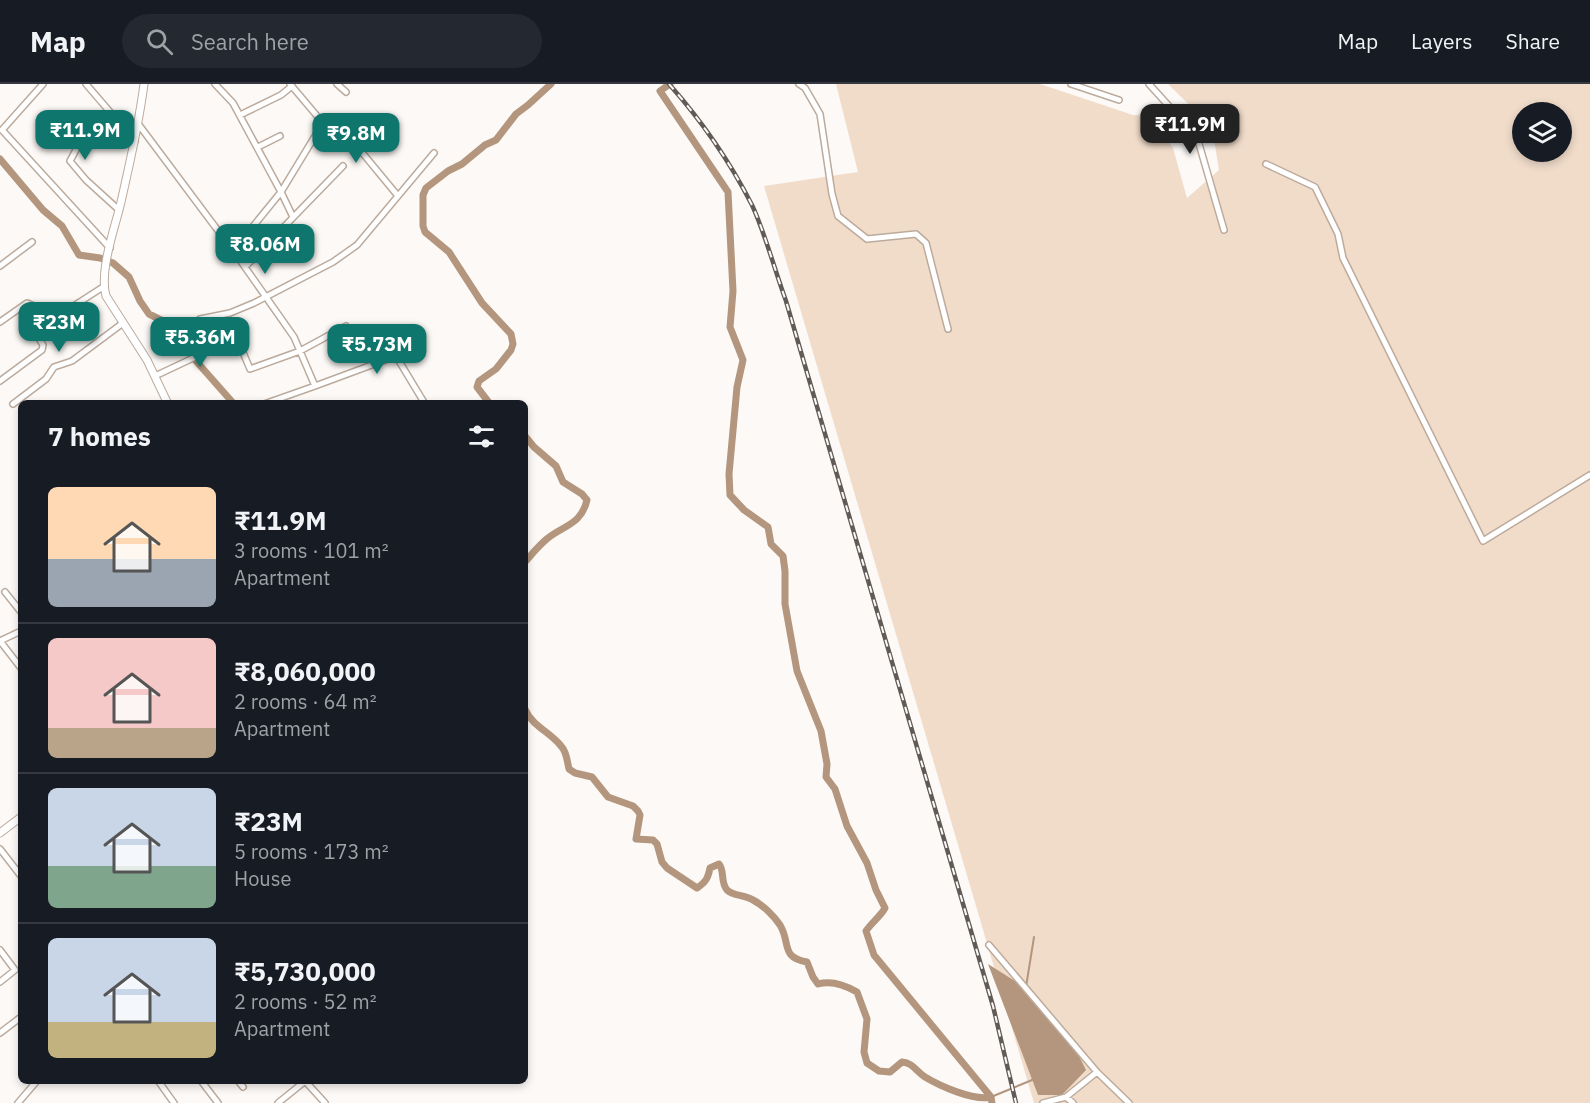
<!DOCTYPE html>
<html lang="en">
<head>
<meta charset="utf-8">
<style>
  :root { --surface:#171b24; --page:#242831; --text:#f1f3f6; --muted:#9ea1a6; --line:#363941; --accent:#0f766e }
  body { margin:0; font-family:"IBM Plex Sans",sans-serif; background:var(--page); color:var(--text); height:100vh; display:flex; flex-direction:column; font-size:22px; white-space:nowrap }
  * { box-sizing:border-box; margin:0 }
  p { font-size:20px; color:var(--muted) }
  .icon { flex:none; width:33px; height:33px; fill:none; stroke:currentColor; stroke-width:2; stroke-linecap:round; stroke-linejoin:round }
  .map { position:relative; flex:1; overflow:hidden }
  .drawer { position:absolute; left:18px; top:316px; width:510px; height:684px; display:flex; flex-direction:column; background:var(--surface); border-radius:9px; box-shadow:0 3px 9px #0003 }
  .drawer>* { flex:none }
  .buttons { position:absolute; left:1512px; top:18px; display:grid; gap:12px }
  .buttons a { display:grid; place-items:center; width:60px; height:60px; border-radius:50%; background:var(--surface); box-shadow:0 3px 9px #0003; font-size:30px }
  .price { position:absolute; translate:-50% -51px; padding:0 14px; border-radius:12px; background:var(--accent); color:#fff; font-size:20px; line-height:39px; filter:drop-shadow(0 2px 3px #0008) }
  .price::after { content:''; position:absolute; left:50%; top:36px; width:18px; height:14px; margin-left:-9px; background:inherit; clip-path:polygon(0 0,100% 0,50% 100%) }
  .price.on { background:#222; color:#fff }
  ul { padding:0; list-style:none }
  li { display:flex; align-items:center; gap:18px; height:150px; padding:0 30px }
  li+li { border-top:2px solid var(--line) }
  li span { display:grid; place-items:center; flex:none; width:168px; height:120px; border-radius:9px; color:#555 }
  li>.icon { margin-inline-start:auto }
  span .icon { width:72px; height:72px; fill:#fffc; stroke-width:1 }
  li b { font-size:26px }
  h2 { display:flex; justify-content:space-between; align-items:center; height:72px; padding:0 30px; font-size:26px }
  header { display:flex; align-items:center; gap:36px; box-sizing:border-box; height:84px; padding:0 30px; background:var(--surface); border-bottom:2px solid var(--line) }
  header strong { font-size:28px }
  nav { display:flex; gap:33px; margin-inline-start:auto; font-size:21px }
  .search { width:420px; height:54px; background:var(--page); display:flex; align-items:center; gap:15px; box-sizing:border-box; padding:0 21px; border-radius:33px; color:var(--muted); font-size:22px }
  .map>svg:first-child { display:block }
  .green { fill:#f1dcca; fill-rule:evenodd }
  .water { fill:#b3967d }
  .lines { fill:none; stroke-linecap:round; stroke-linejoin:round }
  .stream { stroke:#b3967d; stroke-width:2 }
  .canal { stroke:#b3967d; stroke-width:7 }
  .minor-casing { stroke:#bcab9d; stroke-width:8 }
  .tertiary-casing { stroke:#bcab9d; stroke-width:9 }
  .minor { stroke:#fff; stroke-width:5 }
  .tertiary { stroke:#fff; stroke-width:7 }
  .rail-casing { stroke:#605b57; stroke-width:4.5 }
  .rail { stroke:#fcf9f6; stroke-width:2; stroke-dasharray:7; stroke-linecap:butt }
</style>
</head>
<body>
<header>
<strong>Map</strong>
<div class="search"><svg class="icon" aria-label="search" viewBox="0 0 24 24"><circle cx="10" cy="10" r="6"/><path d="M15 15l6 6"/></svg>Search here</div>
<nav><a>Map</a><a>Layers</a><a>Share</a></nav>
</header>
<div class="map">
<svg width="1590" height="1019" viewBox="0 0 1590 1019">
  <rect width="100%" height="100%" fill="#fcf9f6"/>
  <path class="green" d="M836 0H1040L1133 31 1151 32 1173 64 1187 114 1219 86 1212 43 1168 0H1590V1019H1034L764 102 858 88ZM1522 28H1562V68H1522Z"/>
  <path class="water" d="M988 880 1026 904 1076 966 1086 986 1062 1011H1038Z"/>
  <g class="lines">
    <path class="stream" d="M1026 903 1034 853
      M991 1013 1032 996 1034 993"/>
    <path class="canal" d="M670 0 660 7 728 108 733 207 730 243 743 276 737 303 729 390 730 411 744 426 768 443 771 460 783 472 785 487V520L797 587 821 647 827 680 826 693 835 705 847 742 867 779 876 806 885 824C880 833 872 838 866 847L874 871 991 1013
      M0 75 43 126 62 142 79 171 100 174 113 179 129 193 140 217 149 230 165 238 189 269 234 320
      M490 320 477 303 479 297 496 285 511 266 513 260 511 250 482 219 449 168 425 148 423 142V111L426 104 448 87 462 80 485 61 496 56 516 30 528 21 551 0
      M525 352 534 363 556 382 563 398 582 410 587 416C581 441 564 441 548 454 539 461 532 470 525 478
      M525 625C532 642 550 648 561 662 567 668 567 677 569 685L575 689 592 693 608 713 633 722 638 727 640 731 636 755 653 756 657 760 662 778 667 784 697 804C706 798 708 794 710 784L719 780C725 787 720 798 727 806 733 812 745 811 753 816 763 821 774 832 780 841 791 859 780 873 807 878L813 893 818 900C832 896 845 901 857 908L867 935 864 968 867 979 879 987 890 988 902 978C913 979 916 987 925 993 940 1002 973 1017 991 1013L992 1019"/>
    <defs>
      <path id="minor" d="M43 0 2 46 110 164
        M86 0 135 57
        M215 0 233 19 281 108 233 167
        M290 0 323 39 281 108 293 133
        M337 0 346 8
        M799 0 805 4 820 30 832 110 838 132 867 155 916 150 926 159 948 245
        M1071 0 1119 16
        M1149 0 1197 53 1224 146
        M240 31 281 11 292 2
        M56 36 77 64 70 77 86 96 119 126
        M323 39 360 66 398 112
        M139 41 240 176 294 253 315 302 264 320
        M258 63 280 52
        M1266 80 1315 103 1338 150 1343 174 1483 457 1590 391
        M0 182 32 158
        M245 183 343 82
        M200 235 230 229 254 219 333 178 357 161 434 69
        M0 238 27 219 39 224 50 240
        M155 292 206 268 239 259 250 285 300 267 346 242
        M0 297 42 266 43 261 38 253 40 248 72 223 103 203
        M315 302 396 272 425 320
        M13 320 46 295 54 283 72 277 123 239
        M5 508 21 528
        M0 557 21 584
        M0 557 21 547
        M0 765 21 792
        M989 861 1097 988 1129 1019
        M0 866 15 886 0 898
        M0 949 21 933
        M159 998 174 1019
        M202 998 218 1019
        M239 998 243 1003
        M306 998 325 1019
        M1066 1013 1073 1019
        M18 1019 36 998
        M278 1019 304 998
        M1043 1019 1066 1013 1097 988"/>
      <path id="tertiary" d="M144 0C139 40 130 78 121 118 115 144 99 186 106 212L147 276 168 320
        M0 749 21 733"/>
    </defs>
    <use href="#minor" class="minor-casing"/>
    <use href="#tertiary" class="tertiary-casing"/>
    <use href="#minor" class="minor"/>
    <use href="#tertiary" class="tertiary"/>
    <defs>
      <path id="rail" d="M669 0C701 36 730 78 752 121 765 149 775 187 786 217L993 922 1016 1019"/>
    </defs>
    <use href="#rail" class="rail-casing"/>
    <use href="#rail" class="rail"/>
  </g>
</svg>
<div class="buttons">
<a><svg class="icon" aria-label="layers" viewBox="0 0 24 24"><path d="M12 4l9 5-9 5-9-5zM3 14l9 5 9-5"/></svg></a>
</div>
<b class="price on" style="left:1190px;top:71px">₹11.9M</b>
<b class="price" style="left:85px;top:77px">₹11.9M</b>
<b class="price" style="left:356px;top:80px">₹9.8M</b>
<b class="price" style="left:265px;top:191px">₹8.06M</b>
<b class="price" style="left:59px;top:269px">₹23M</b>
<b class="price" style="left:200px;top:284px">₹5.36M</b>
<b class="price" style="left:377px;top:291px">₹5.73M</b>
<section class="drawer">
<h2>7 homes<svg class="icon" aria-label="filters" viewBox="0 0 24 24"><path d="M4 7h16M4 17h16"/><circle cx="9" cy="7" r="2"/><circle cx="15" cy="17" r="2"/></svg></h2>
<ul>
<li><span style="background:linear-gradient(#ffd9b3 60%,#9aa5b1 0)"><svg class="icon" aria-label="home" viewBox="0 0 24 24"><path d="M3 11l9-7 9 7M6 9v11h12V9"/></svg></span><div><b>₹11.9M</b><p>3 rooms · 101 m²</p><p>Apartment</p></div></li>
<li><span style="background:linear-gradient(#f6c9c9 75%,#b9a48a 0)"><svg class="icon" aria-label="home" viewBox="0 0 24 24"><path d="M3 11l9-7 9 7M6 9v11h12V9"/></svg></span><div><b>₹8,060,000</b><p>2 rooms · 64 m²</p><p>Apartment</p></div></li>
<li><span style="background:linear-gradient(#c9d6e8 65%,#7fa58c 0)"><svg class="icon" aria-label="home" viewBox="0 0 24 24"><path d="M3 11l9-7 9 7M6 9v11h12V9"/></svg></span><div><b>₹23M</b><p>5 rooms · 173 m²</p><p>House</p></div></li>
<li><span style="background:linear-gradient(#c9d6e8 70%,#c2b280 0)"><svg class="icon" aria-label="home" viewBox="0 0 24 24"><path d="M3 11l9-7 9 7M6 9v11h12V9"/></svg></span><div><b>₹5,730,000</b><p>2 rooms · 52 m²</p><p>Apartment</p></div></li>
</ul>
</section>
</div>
</body>
</html>
